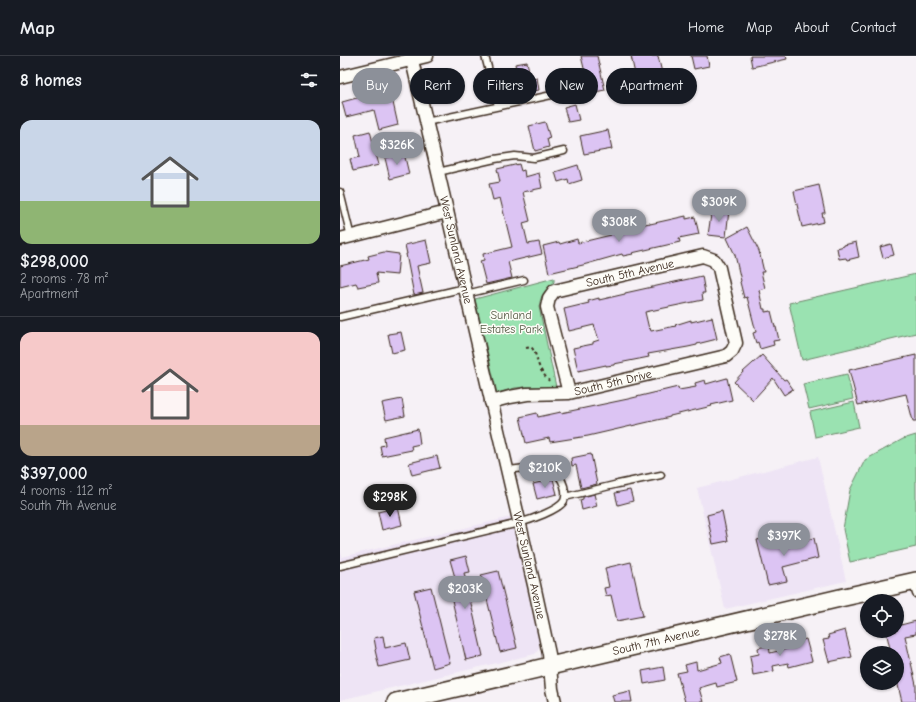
<!DOCTYPE html>
<html lang="en">
<head>
<meta charset="utf-8">
<style>
  :root { --surface:#171b24; --page:#20242c; --text:#f1f3f6; --muted:#9ea1a6; --line:#363941; --accent:#8c9099 }
  body { margin:0; font-family:"Comic Neue",sans-serif; background:var(--page); color:var(--text); height:100vh; display:flex; flex-direction:column; font-size:15px; white-space:nowrap }
  * { box-sizing:border-box; margin:0 }
  p { font-size:13px; color:var(--muted) }
  .icon { flex:none; width:22px; height:22px; fill:none; stroke:currentColor; stroke-width:2; stroke-linecap:round; stroke-linejoin:round }
  .map { position:relative; flex:1; overflow:hidden }
  .panel { display:flex; flex-direction:column; background:var(--surface); width:340px }
  .panel>* { flex:none }
  .top-card { position:absolute; left:12px; top:12px; width:380px; height:36px; display:flex; gap:8px }
  .fabs { position:absolute; left:520px; top:538px; display:grid; gap:8px }
  .fabs a { display:grid; place-items:center; width:44px; height:44px; border-radius:50%; background:var(--surface); box-shadow:0 1px 3px #0004; font-size:20px }
  .price { position:absolute; translate:-50% -34px; padding:0 9px; border-radius:14px; background:var(--accent); color:#fff; font-size:13px; line-height:26px; filter:drop-shadow(0 1px 2px #0008) }
  .price::after { content:''; position:absolute; left:50%; top:24px; width:12px; height:9px; margin-left:-6px; background:inherit; clip-path:polygon(0 0,100% 0,50% 100%) }
  .price.current { background:#222; color:#fff }
  ul { padding:0; list-style:none }
  li { display:grid; align-content:center; gap:8px; height:212px; padding:0 20px }
  li+li { border-top:1px solid var(--line) }
  li span { display:grid; place-items:center; height:124px; border-radius:12px; color:#555 }
  li>.icon { margin-inline-start:auto }
  span .icon { width:72px; height:72px; fill:#fffc; stroke-width:1 }
  li b { font-size:17px }
  h2 { display:flex; justify-content:space-between; align-items:center; height:48px; padding:0 20px; font-size:17px }
  .tag { padding:0 14px; border-radius:18px; background:var(--surface); box-shadow:0 1px 3px #0004; font-size:14px; line-height:36px }
  .tag.current { background:var(--accent); color:#fff }
  header { display:flex; align-items:center; gap:24px; box-sizing:border-box; height:56px; padding:0 20px; background:var(--surface); border-bottom:1px solid var(--line) }
  header strong { font-size:19px }
  nav { display:flex; gap:22px; margin-inline-start:auto; font-size:14px }
  main { display:flex; flex:1; min-height:0 }
  .map>svg:first-child { display:block }
  .built { fill:#eee4f5 }
  .green { fill:#9ae2b1; stroke:#6a8668 }
  .building { fill:#dcc4f3; stroke:#3b2a1e }
  .lines { fill:none; stroke-linecap:round; stroke-linejoin:round }
  .service-casing { stroke:#3b2a1e; stroke-width:9 }
  .minor-casing { stroke:#3b2a1e; stroke-width:15 }
  .secondary-casing { stroke:#3b2a1e; stroke-width:20 }
  .path { stroke:#3b2a1e; stroke-width:2; stroke-dasharray:3 3; stroke-linecap:butt }
  .service { stroke:#fdfcf7; stroke-width:6 }
  .minor { stroke:#fdfcf7; stroke-width:12 }
  .secondary { stroke:#fdfcf7; stroke-width:17 }
  .labels { text-anchor:middle; dominant-baseline:central; stroke-width:3; stroke-linejoin:round; paint-order:stroke }
  .street-label { font-size:12px; fill:#3b2a1e; stroke:#fdfcf7 }
  .park-label { font-size:12px; fill:#535843; stroke:#fdfcf7 }
</style>
</head>
<body>
<header>
<strong>Map</strong>
<nav><a>Home</a><a>Map</a><a>About</a><a>Contact</a></nav>
</header>
<main>
<section class="panel">
<h2>8 homes<svg class="icon" aria-label="filters" viewBox="0 0 24 24"><path d="M4 7h16M4 17h16"/><circle cx="9" cy="7" r="2"/><circle cx="15" cy="17" r="2"/></svg></h2>
<ul>
<li><span style="background:linear-gradient(#c9d6e8 65%,#8fb573 0)"><svg class="icon" aria-label="home" viewBox="0 0 24 24"><path d="M3 11l9-7 9 7M6 9v11h12V9"/></svg></span><div><b>$298,000</b><p>2 rooms · 78 m²</p><p>Apartment</p></div></li>
<li><span style="background:linear-gradient(#f6c9c9 75%,#b9a48a 0)"><svg class="icon" aria-label="home" viewBox="0 0 24 24"><path d="M3 11l9-7 9 7M6 9v11h12V9"/></svg></span><div><b>$397,000</b><p>4 rooms · 112 m²</p><p>South 7th Avenue</p></div></li>
</ul>
</section>
<div class="map">
<svg width="576" height="646" viewBox="0 0 576 646">
  <rect width="100%" height="100%" fill="#f6f1f6"/>
  <filter id="ink" filterUnits="userSpaceOnUse"><feTurbulence type="fractalNoise" baseFrequency=".025" numOctaves="2"/><feDisplacementMap in="SourceGraphic" scale="8" xChannelSelector="R" yChannelSelector="G"/><feConvolveMatrix kernelMatrix="1 2 1 2 8 2 1 2 1" color-interpolation-filters="sRGB"/></filter>
  <g filter="url(#ink)">
    <path class="built" d="M478 401 506 525 385 553 357 432Z
      M171 461 199 586V593L195 598 0 644V493L2 501Z"/>
    <path class="green" d="M576 218V277L462 304 449 247Z
      M214 222V226C205 234 201 238 199 251L216 331H186L175 332 157 337 135 243Z
      M507 318 513 343 469 353 463 328Z
      M514 346 519 371 475 381 470 356Z
      M576 379V491L510 506 503 473 510 434 525 404 563 383Z"/>
    <path class="building" d="M241 0H257L265 34 250 37Z
      M291 0H318L323 21 297 27Z
      M351 0H367L369 10 354 13Z
      M410 0H446L447 3 412 11Z
      M187 6 191 23 197 22 199 34 180 38 178 26H179L175 8Z
      M50 33 58 69 39 74 34 54 6 61 2 46Z
      M235 48 239 64 228 66 224 51Z
      M205 66 210 82 207 83 209 91 195 95 189 70Z
      M268 74 272 93 244 98 240 80Z
      M30 75 39 109 13 115 10 103 20 101 15 79Z
      M64 97 69 118 50 123 45 102Z
      M179 108 181 115 184 114 185 121 199 117 202 132 183 136 190 165 183 167 188 188 199 186 202 198 168 206 172 222 146 228 140 205 144 204 143 198 172 191 160 142 153 144 149 128 160 126 157 113Z
      M238 109 242 124 229 128 228 123 218 126 215 116Z
      M479 129 485 157H482L484 166 462 171 454 135Z
      M372 152 389 154 386 181 368 179Z
      M346 160V163L355 161 359 178 339 182 340 186 292 197 293 198 283 200 282 198 243 209 209 217 203 190 219 186 220 188 237 183 238 187 271 179 270 176 286 172 310 167V168Z
      M407 171 419 195 424 216H421L425 232 419 234 423 253H425V256L431 255 435 271H436L439 284 433 285 434 289 420 293 418 286 416 287 413 277 416 276 407 241 404 242 400 226 401 225 395 199 387 182Z
      M86 184 91 207 77 210 83 237 74 239 66 198H67L65 189Z
      M516 186 519 201 507 204 506 202 499 203 497 192 504 190V189Z
      M551 188 554 199 543 202 540 191Z
      M44 196 59 198 57 219 36 217 38 227 18 231 16 227 0 231V210L29 203 28 200Z
      M362 220 365 237H362L363 244 305 256 309 273 310 272 311 275 336 270 335 269 351 264V266L372 261 377 283 357 288V289L348 291 308 298 309 301 274 308V309L266 310V309L238 315 233 292 253 288V286L259 284 254 269 229 275 224 253 249 247 248 245 259 242V244L285 238V237Z
      M61 276 65 294 52 297 48 278Z
      M422 299 444 324 446 323 453 333 444 339 433 322 413 344 394 326 403 316Z
      M576 299V365H573L566 338 518 349 509 314Z
      M387 322 392 344 371 349 372 350 330 360V361L248 380 210 386 209 382 186 387 180 361 197 357 198 361 221 356V357L288 343 338 331 339 334 356 331 355 327 365 324 366 328Z
      M62 343 65 360 46 364 42 347Z
      M78 373 80 388 71 390 72 394 42 400 40 390 45 389 44 381Z
      M251 398 257 428 241 432 236 409 232 410 231 402Z
      M97 400 100 412 72 419 69 407Z
      M213 423 217 438 197 443 193 428Z
      M290 434 293 445 278 449 275 437Z
      M254 438 257 450 242 454 240 444 243 443V441Z
      M58 451 62 469 42 474 38 456Z
      M382 455 388 485 373 488 367 459Z
      M436 480 439 491 474 482 478 502 443 511 447 525 428 529 417 484Z
      M126 500 130 516 124 517 143 600 126 604 108 527 116 525 110 504Z
      M291 506 303 560 277 565 271 539 266 540 264 532 269 531 265 512Z
      M158 515 177 592 160 596 141 519Z
      M91 531 110 607 93 612 74 535Z
      M576 565V578L565 580 576 629V646H562L557 625V597H551L546 575H557V570Z
      M505 574 512 601 489 606 483 584 489 583 488 579Z
      M43 580 45 592 66 587 70 604 39 611 35 594 36 593 34 582Z
      M466 583 472 605 449 611 448 607 433 610 434 615 413 619 410 600 419 598 418 592 429 589 430 597 450 592 449 587Z
      M390 598 397 626 377 631 376 627 359 632 363 646H345L337 617 347 615 345 609 356 606 357 614 382 607 380 601Z
      M323 611 325 624 304 628 302 615Z
      M290 635 292 646H274L272 639Z"/>
    <g class="lines">
      <defs>
        <path id="service" d="M145 0 158 50
          M86 66 221 37
          M98 116 155 103 175 100 194 102 224 95
          M0 136 11 181
          M126 238 184 224
          M0 261 125 232
          M225 441 278 428 321 419
          M0 510 179 467C190 464 219 454 224 445 226 441 225 434 224 430 222 423 217 416 211 414 199 409 179 413 167 414
          M573 528 576 538"/>
        <g id="minor">
          <path id="s1" d="M71 0 194 529 209 598 212 633 215 646"/>
          <path d="M0 21 87 0"/>
          <path d="M0 183 107 156"/>
          <path id="s2" d="M151 346 170 341 187 338 229 337 386 300 392 295 396 287 379 212 374 204 363 200 214 235 209 242 207 251 229 337"/>
        </g>
        <g id="secondary">
          <path id="s3" d="M56 646 500 542 576 525"/>
        </g>
      </defs>
      <use href="#service" class="service-casing"/>
      <use href="#minor" class="minor-casing"/>
      <use href="#secondary" class="secondary-casing"/>
      <path class="path" d="M188 276 201 272
        M186 292 191 291C197 297 196 305 200 312 202 317 206 321 209 325"/>
      <use href="#service" class="service"/>
      <use href="#minor" class="minor"/>
      <use href="#secondary" class="secondary"/>
    </g>
  </g>
  <g class="labels">
    <g class="street-label">
      <text stroke="none"><textPath href="#s1" startOffset="199">West Sunland Avenue</textPath></text>
      <text transform="translate(290 217) rotate(-13)">South 5th Avenue</text>
      <text stroke="none"><textPath href="#s2" startOffset="124">South 5th Drive</textPath></text>
      <text stroke="none"><textPath href="#s1" startOffset="523">West Sunland Avenue</textPath></text>
      <text stroke="none"><textPath href="#s3" startOffset="267">South 7th Avenue</textPath></text>
    </g>
    <g class="park-label">
      <text x="171" y="259">Sunland<tspan x="171" dy="14">Estates Park</tspan></text>
    </g>
  </g>
</svg>
<div class="fabs">
<a><svg class="icon" aria-label="locate" viewBox="0 0 24 24"><circle cx="12" cy="12" r="6"/><path d="M12 2v4M12 18v4M2 12h4M18 12h4"/></svg></a>
<a><svg class="icon" aria-label="layers" viewBox="0 0 24 24"><path d="M12 4l9 5-9 5-9-5zM3 14l9 5 9-5"/></svg></a>
</div>
<b class="price" style="left:57px;top:110px">$326K</b>
<b class="price" style="left:379px;top:167px">$309K</b>
<b class="price" style="left:279px;top:187px">$308K</b>
<b class="price" style="left:205px;top:433px">$210K</b>
<b class="price current" style="left:50px;top:462px">$298K</b>
<b class="price" style="left:444px;top:501px">$397K</b>
<b class="price" style="left:125px;top:554px">$203K</b>
<b class="price" style="left:440px;top:601px">$278K</b>
<div class="top-card">
<a class="tag current">Buy</a>
<a class="tag">Rent</a>
<a class="tag">Filters</a>
<a class="tag">New</a>
<a class="tag">Apartment</a>
</div>
</div>
</main>
</body>
</html>
